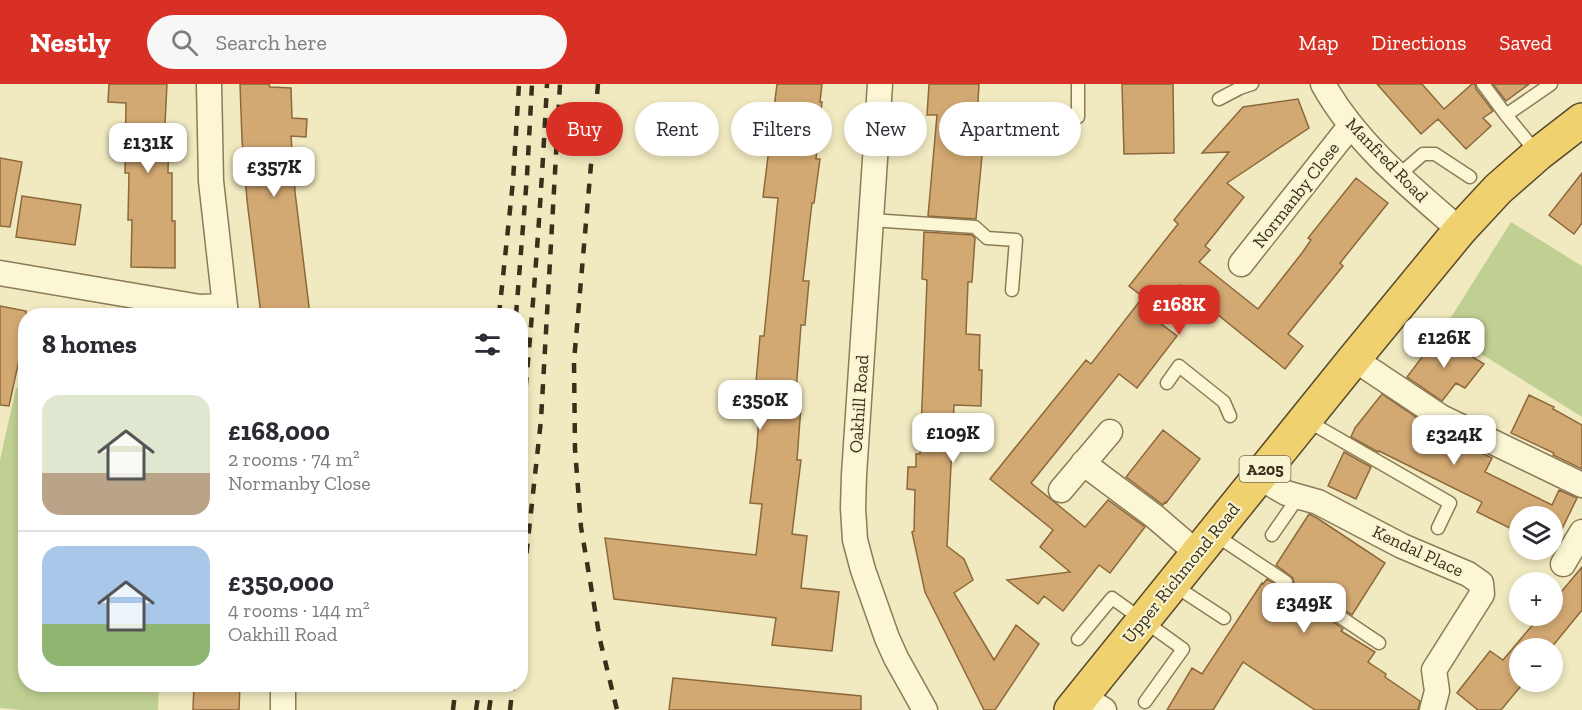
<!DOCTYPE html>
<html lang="en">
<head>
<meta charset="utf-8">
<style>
  :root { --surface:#fff; --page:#f7f7f7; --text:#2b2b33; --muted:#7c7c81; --line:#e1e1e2; --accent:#d93025 }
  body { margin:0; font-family:"Zilla Slab",serif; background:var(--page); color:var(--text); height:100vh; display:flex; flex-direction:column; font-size:22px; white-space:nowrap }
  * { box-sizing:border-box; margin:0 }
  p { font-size:20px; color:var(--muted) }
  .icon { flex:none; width:33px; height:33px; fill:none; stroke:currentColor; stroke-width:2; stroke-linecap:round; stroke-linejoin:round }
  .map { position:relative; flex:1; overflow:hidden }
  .drawer { position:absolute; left:18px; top:224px; width:510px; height:384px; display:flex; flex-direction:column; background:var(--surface); border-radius:24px; box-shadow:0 3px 9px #0003 }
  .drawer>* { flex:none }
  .guide { position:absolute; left:546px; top:18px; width:570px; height:54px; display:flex; gap:12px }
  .buttons { position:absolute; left:1509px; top:422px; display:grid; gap:12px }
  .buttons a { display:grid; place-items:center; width:54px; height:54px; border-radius:50%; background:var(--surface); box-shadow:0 3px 9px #0003; font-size:30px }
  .price { position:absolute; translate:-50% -51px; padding:0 14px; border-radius:12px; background:#fff; color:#222; font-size:20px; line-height:39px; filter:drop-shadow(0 2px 3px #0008) }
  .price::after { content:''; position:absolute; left:50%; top:36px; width:18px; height:14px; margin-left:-9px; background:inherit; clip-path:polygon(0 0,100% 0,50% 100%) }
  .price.active { background:var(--accent); color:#fff }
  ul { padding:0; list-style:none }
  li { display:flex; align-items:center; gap:18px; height:150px; padding:0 24px }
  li+li { border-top:2px solid var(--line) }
  li span { display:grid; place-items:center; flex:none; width:168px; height:120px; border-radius:18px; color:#555 }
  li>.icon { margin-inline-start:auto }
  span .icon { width:72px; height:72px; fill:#fffc; stroke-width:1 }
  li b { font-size:26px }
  h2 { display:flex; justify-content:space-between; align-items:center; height:72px; padding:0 24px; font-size:26px }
  .chip { padding:0 21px; border-radius:27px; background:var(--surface); box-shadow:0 3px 9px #0003; font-size:21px; line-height:54px }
  .chip.active { background:var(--accent); color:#fff }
  header { display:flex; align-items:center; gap:36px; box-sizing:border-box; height:84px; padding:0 30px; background:var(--accent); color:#fff }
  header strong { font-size:28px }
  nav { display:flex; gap:33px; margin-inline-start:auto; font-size:21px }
  .search { width:420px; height:54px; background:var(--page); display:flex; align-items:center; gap:15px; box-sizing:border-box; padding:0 21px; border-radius:33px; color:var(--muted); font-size:22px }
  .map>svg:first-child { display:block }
  .green { fill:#c0d093 }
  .building { fill:#d3a973; stroke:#8d683a; stroke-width:1.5 }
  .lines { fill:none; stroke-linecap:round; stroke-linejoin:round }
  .service-casing { stroke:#8c7b57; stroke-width:15 }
  .minor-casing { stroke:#8c7b57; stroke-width:27 }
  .trunk-casing { stroke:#59482b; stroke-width:36 }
  .service { stroke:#fbf6d4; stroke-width:12 }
  .minor { stroke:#fbf6d4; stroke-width:24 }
  .trunk { stroke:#f0d170; stroke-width:33 }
  .rail { stroke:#3b2f1c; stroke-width:4.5; stroke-dasharray:10 10; stroke-linecap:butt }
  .labels { text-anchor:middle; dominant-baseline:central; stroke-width:4.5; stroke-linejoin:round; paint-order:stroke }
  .shield { fill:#f8f3d1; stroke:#746a52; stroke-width:1.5 }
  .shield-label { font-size:16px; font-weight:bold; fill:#3b2f1c }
  .street-label { font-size:18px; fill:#3b2f1c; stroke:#f8f3d1 }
</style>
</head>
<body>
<header>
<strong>Nestly</strong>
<div class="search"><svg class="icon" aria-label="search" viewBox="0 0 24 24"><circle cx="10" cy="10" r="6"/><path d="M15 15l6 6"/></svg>Search here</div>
<nav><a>Map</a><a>Directions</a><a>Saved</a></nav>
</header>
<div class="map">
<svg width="1582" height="626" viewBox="0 0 1582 626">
  <rect width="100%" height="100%" fill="#f1eac0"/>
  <path class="green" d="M1511 138 1582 182V333L1443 246Z
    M16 304 26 305V600H159L158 626H22L0 624V376Z"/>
  <path class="building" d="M109 0H167L165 40H169L168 89H172V137H175V184L131 183 132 136H128L129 89H125L126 19 108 18Z
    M240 0H269L270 3 291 4 292 34 307 35 306 53 291 52 295 108 310 231H261L247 116 242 56Z
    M777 0H822L820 18H822L816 75H820L814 119H812L803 197H809L805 241H801L795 321 801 322 797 376H801L792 450 807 452 801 504 839 508 832 567 772 561 776 534 614 515 605 454 756 471 762 420 750 419 757 362 761 299 756 298 760 252H764L778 114 763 113Z
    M929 0H979L976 50 984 51 976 135 928 132 937 31H927Z
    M1122 0H1173L1174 69 1124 70Z
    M1377 0H1422L1444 25 1472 0H1475L1476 5 1493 27 1483 34 1491 42 1466 65 1438 35 1421 50Z
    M1493 0H1529L1506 17Z
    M1298 15 1309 44 1227 99 1244 113 1205 162 1210 166 1199 178 1258 225 1302 169 1311 156 1308 154 1356 94 1388 119 1340 179 1343 182 1288 250 1303 262 1285 285 1181 201 1155 235 1177 252 1137 304 1119 290 1031 399 1085 443 1108 416 1145 443 1110 489 1099 481 1063 527 1044 512 1038 520 1007 496 1070 488 1040 463 1053 446 990 395 1086 276 1091 280 1143 213 1129 202 1178 140 1174 136 1229 68 1202 69 1243 23Z
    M0 74 22 78 10 143 0 142Z
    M1582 89V139L1574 150 1549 131Z
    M22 112 81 121 75 161 16 153Z
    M924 148 972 151 975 154 972 198H968L966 250 980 251 979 286H982L981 322 954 321 947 462 964 475 973 496 954 509 994 576 1016 541 1039 560 995 626H984L925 508 912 448 914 447 915 406 907 405 908 383H916V370H920L927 196 922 195Z
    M0 222 26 227V277L19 276 9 322 0 321Z
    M1438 252 1484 280 1465 304 1456 299 1442 317 1407 293Z
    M1382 310 1435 346 1492 374 1485 388 1552 421 1559 406 1577 414 1560 449 1552 445V432H1526L1520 429V449L1477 428 1482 418 1379 367 1378 368 1351 353 1355 344Z
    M1529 311 1554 323 1553 325 1582 341V385L1553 371 1554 369 1511 349Z
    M1163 346 1200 375 1166 419 1165 418 1163 421 1126 393Z
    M1344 368 1371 383 1356 415 1328 402Z
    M1309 430 1317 434 1385 479 1352 531 1316 508 1311 509 1308 512V520L1343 545 1341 547 1375 568 1368 578 1386 590 1385 593 1420 617 1418 626H1315L1243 578 1213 626H1167L1192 584 1202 590 1262 499 1263 500 1267 495 1285 506 1292 503 1294 499 1293 494 1276 481Z
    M1582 483V526L1551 564H1520V597H1525L1501 626H1478L1457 609 1490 567 1503 576 1541 531H1552V519Z
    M673 594 861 612V626H669Z
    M194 600H240L239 626H193Z"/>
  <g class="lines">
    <defs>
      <path id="service" d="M1078 0V33
        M1483 0 1506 31 1537 69
        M1219 15 1240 4 1252 0
        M1506 31 1551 0
        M1399 91 1423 70H1435L1470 93
        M871 136 975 143 987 154 1016 156 1012 206
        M1167 299 1179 282 1224 318 1230 332
        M1306 336 1450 419 1438 444
        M1214 450 1286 498
        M1272 451 1299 412
        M1175 502 1224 534
        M1315 516 1379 559
        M1078 555 1112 514 1183 565 1145 618"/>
      <path id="minor" d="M209 0 211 97 226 231
        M880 0 854 391 853 424 855 456 863 486 887 554 896 574 925 626
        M1323 0C1355 58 1410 103 1460 146
        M1241 180 1351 41
        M0 189 200 223 224 222
        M1354 275 1441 333 1582 401
        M1083 379 1154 432 1197 469
        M1259 393 1286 409 1318 418 1402 462 1468 490 1481 499 1482 510 1434 586 1437 607 1432 626
        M1061 406 1110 348
        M1563 480 1582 448
        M283 600V626
        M1082 612 1104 626"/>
      <path id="trunk" d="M1071 626 1354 275 1460 146 1498 105 1538 70 1582 36"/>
    </defs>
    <use href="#service" class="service-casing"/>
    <use href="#minor" class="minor-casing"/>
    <use href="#trunk" class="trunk-casing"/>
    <use href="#service" class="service"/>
    <use href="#minor" class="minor"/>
    <use href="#trunk" class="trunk"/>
    <path class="rail" d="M598 0 574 277 575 365 581 443 600 556 617 626
      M499 231 513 97 519 0
      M516 231 527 92 532 0
      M520 363C532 242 541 121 547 0
      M520 529 541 336 560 0
      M453 626 456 600
      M476 626 480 600
      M489 626 493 600
      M510 626 513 600"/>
  </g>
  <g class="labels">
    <rect class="shield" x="1239.5" y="372" width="51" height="26" rx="4.5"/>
    <g class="shield-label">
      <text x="1265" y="385">A205</text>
    </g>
    <g class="street-label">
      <text transform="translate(1387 76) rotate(46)">Manfred Road</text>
      <text transform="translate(1296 111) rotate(-52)">Normanby Close</text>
      <text transform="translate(859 320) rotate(-86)">Oakhill Road</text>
      <text transform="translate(1418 467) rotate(25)">Kendal Place</text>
      <text transform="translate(1181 489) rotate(-51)">Upper Richmond Road</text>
    </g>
  </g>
</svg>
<div class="buttons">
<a><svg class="icon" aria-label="layers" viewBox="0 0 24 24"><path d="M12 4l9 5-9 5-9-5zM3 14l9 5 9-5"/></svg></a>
<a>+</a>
<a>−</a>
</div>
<b class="price" style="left:148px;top:90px">£131K</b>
<b class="price" style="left:274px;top:114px">£357K</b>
<b class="price active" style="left:1179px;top:252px">£168K</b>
<b class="price" style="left:1444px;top:285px">£126K</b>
<b class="price" style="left:760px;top:347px">£350K</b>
<b class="price" style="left:953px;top:380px">£109K</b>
<b class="price" style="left:1454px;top:382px">£324K</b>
<b class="price" style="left:1304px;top:550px">£349K</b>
<div class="guide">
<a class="chip active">Buy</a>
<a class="chip">Rent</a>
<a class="chip">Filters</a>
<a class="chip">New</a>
<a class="chip">Apartment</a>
</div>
<section class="drawer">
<h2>8 homes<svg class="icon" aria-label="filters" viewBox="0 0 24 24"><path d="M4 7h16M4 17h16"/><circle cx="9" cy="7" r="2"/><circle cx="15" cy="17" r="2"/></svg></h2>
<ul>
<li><span style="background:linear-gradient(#dfe7d0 65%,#b9a48a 0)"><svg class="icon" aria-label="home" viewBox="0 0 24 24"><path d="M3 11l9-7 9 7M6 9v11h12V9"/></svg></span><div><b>£168,000</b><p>2 rooms · 74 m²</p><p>Normanby Close</p></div></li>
<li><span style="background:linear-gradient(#a9c7e8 65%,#8fb573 0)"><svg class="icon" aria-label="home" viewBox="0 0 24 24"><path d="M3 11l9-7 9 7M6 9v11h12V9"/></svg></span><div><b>£350,000</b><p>4 rooms · 144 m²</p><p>Oakhill Road</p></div></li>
</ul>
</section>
</div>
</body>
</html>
